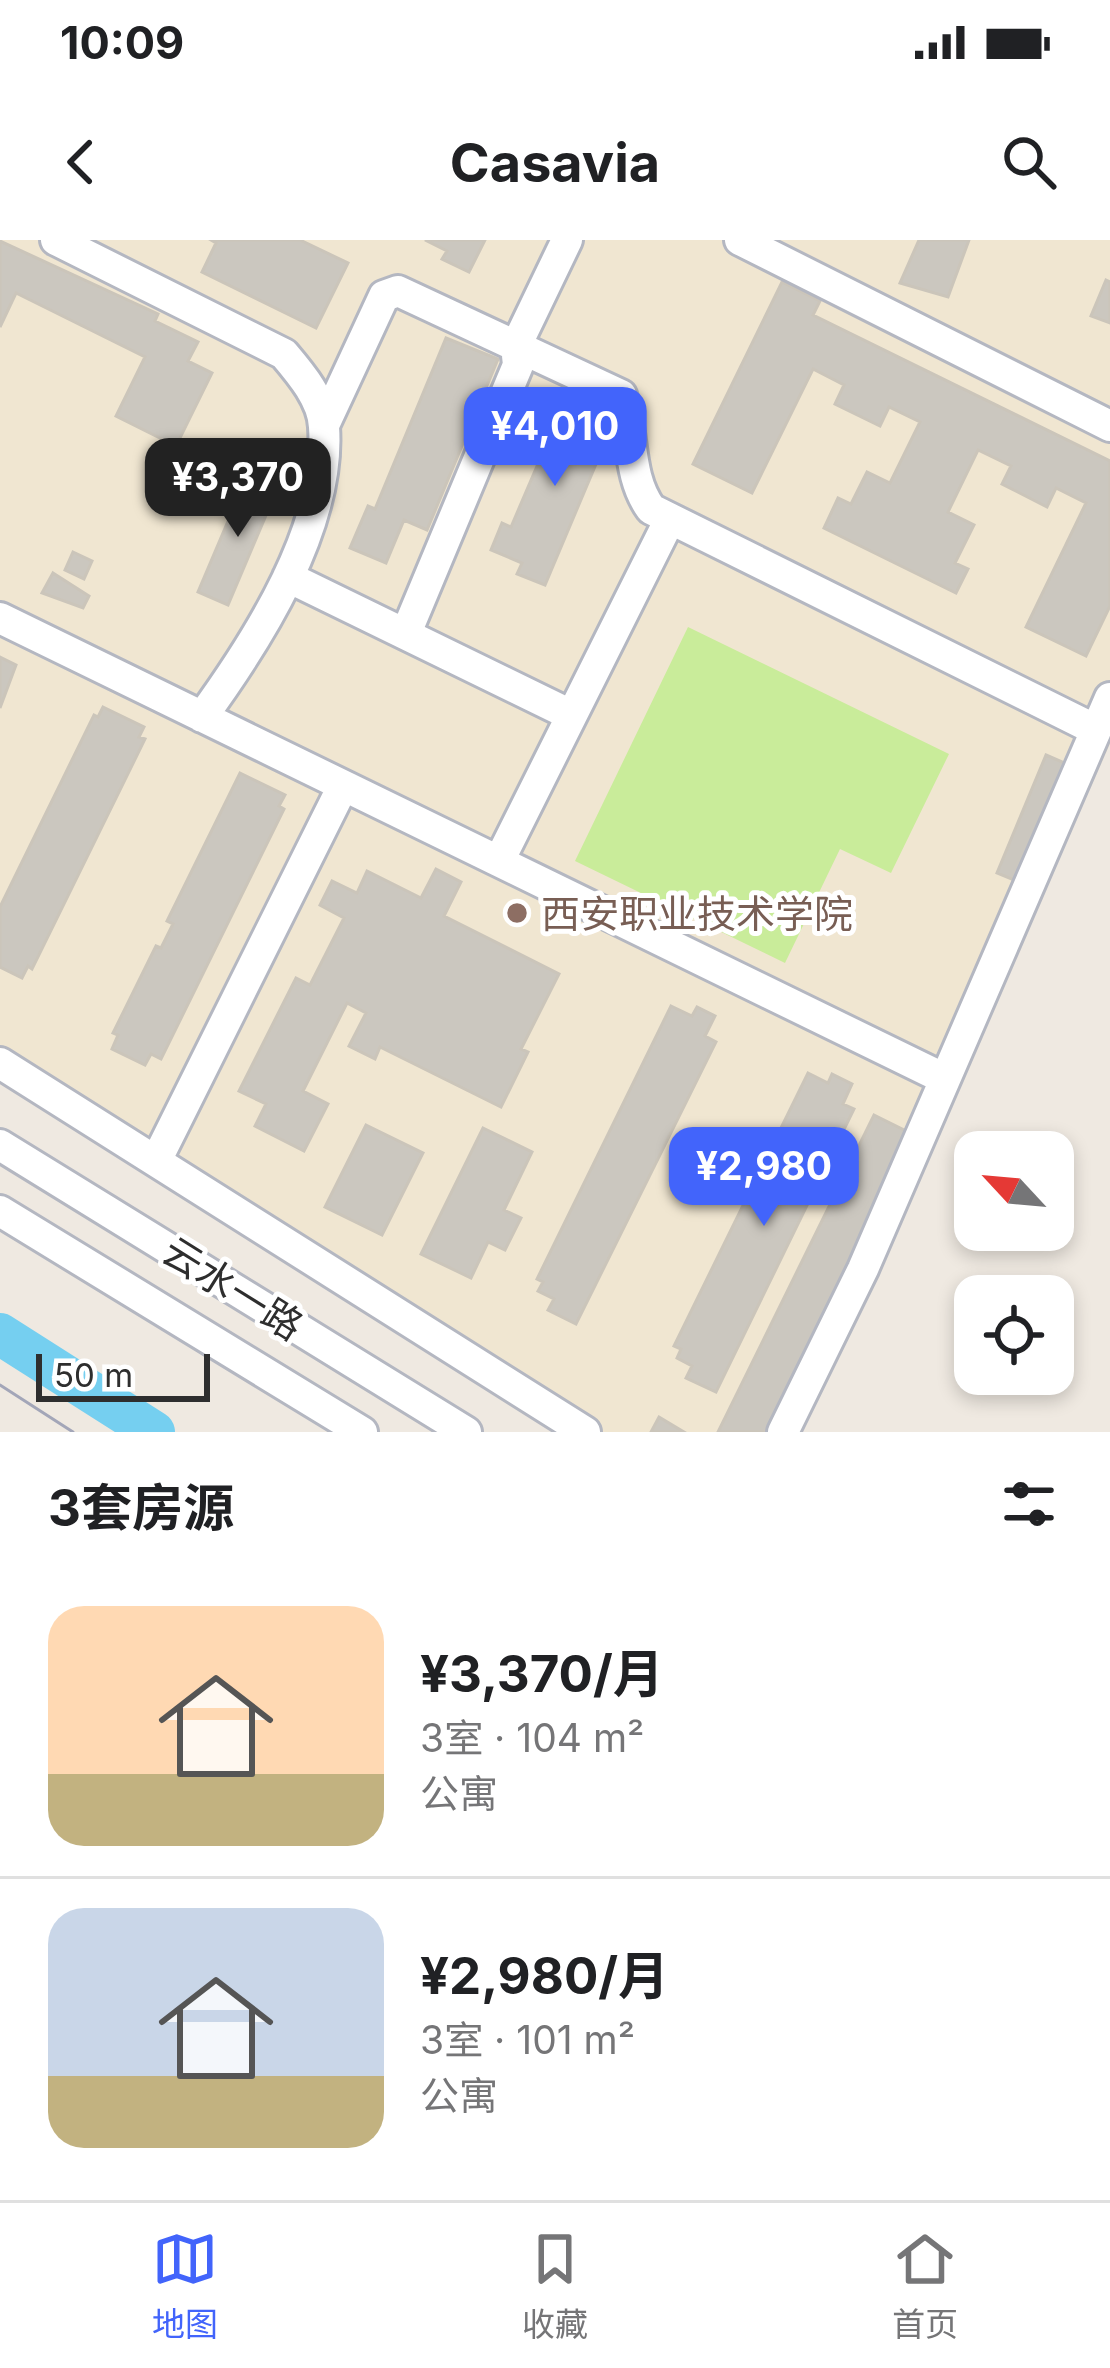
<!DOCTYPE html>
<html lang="zh">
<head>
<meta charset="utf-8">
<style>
  :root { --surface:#fff; --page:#f6f6f6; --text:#202124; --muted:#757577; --line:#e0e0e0; --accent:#4264fb }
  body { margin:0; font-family:Inter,"Noto Sans SC",sans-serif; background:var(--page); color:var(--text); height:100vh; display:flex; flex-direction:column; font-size:45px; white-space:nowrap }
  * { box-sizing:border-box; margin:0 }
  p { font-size:39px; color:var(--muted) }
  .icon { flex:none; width:66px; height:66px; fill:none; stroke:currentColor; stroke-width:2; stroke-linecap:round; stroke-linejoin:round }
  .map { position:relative; height:1192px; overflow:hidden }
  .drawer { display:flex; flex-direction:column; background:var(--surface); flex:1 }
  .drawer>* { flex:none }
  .needle { width:78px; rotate:296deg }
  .tools { position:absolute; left:954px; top:891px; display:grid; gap:24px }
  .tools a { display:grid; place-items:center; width:120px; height:120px; border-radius:24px; background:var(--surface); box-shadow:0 6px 18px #0003; font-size:60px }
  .scale { position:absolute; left:36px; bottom:30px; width:174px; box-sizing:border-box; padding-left:12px; border:6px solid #2e2e2e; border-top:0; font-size:33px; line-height:42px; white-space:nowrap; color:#2e2e2e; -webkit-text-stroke:9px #fff; paint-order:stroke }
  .price { position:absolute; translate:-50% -102px; padding:0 27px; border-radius:24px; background:var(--accent); color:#fff; font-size:39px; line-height:78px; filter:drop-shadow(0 3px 6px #0008) }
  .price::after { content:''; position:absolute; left:50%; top:72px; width:36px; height:27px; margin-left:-18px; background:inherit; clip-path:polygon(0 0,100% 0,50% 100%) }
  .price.current { background:#222; color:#fff }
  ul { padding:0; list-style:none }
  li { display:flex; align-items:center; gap:36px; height:300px; padding:0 48px }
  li+li { border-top:3px solid var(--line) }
  li span { display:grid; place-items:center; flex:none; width:336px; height:240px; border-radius:36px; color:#555 }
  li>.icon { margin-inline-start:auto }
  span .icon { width:144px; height:144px; fill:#fffc; stroke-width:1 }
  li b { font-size:51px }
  h2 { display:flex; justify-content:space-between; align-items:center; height:144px; padding:0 48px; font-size:51px }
  .status { display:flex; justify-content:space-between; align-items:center; height:84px; padding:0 60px; background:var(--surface); direction:ltr }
  .status svg { height:33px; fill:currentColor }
  header { display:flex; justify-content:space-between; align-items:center; height:156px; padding:0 48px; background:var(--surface); font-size:54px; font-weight:700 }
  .menu { display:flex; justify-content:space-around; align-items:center; height:168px; border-top:3px solid var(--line); background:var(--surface); font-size:33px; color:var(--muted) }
  .menu a { display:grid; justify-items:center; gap:6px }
  .menu .current { color:var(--accent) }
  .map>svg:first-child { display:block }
  .education { fill:#f0e6d1 }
  .pitch { fill:#c9ec9a }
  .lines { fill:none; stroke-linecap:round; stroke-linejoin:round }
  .river { stroke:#75cff0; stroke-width:42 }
  .building { fill:#cbc7bf; stroke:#cbc5ba; stroke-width:3 }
  .minor-casing { stroke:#b4b7c1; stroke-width:36 }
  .minor { stroke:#fff; stroke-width:30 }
  .tram { stroke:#a3a6b8; stroke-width:3 }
  .education-dot { fill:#8d6e63; stroke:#fff; stroke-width:4.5 }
  .labels { text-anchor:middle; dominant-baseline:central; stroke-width:10; stroke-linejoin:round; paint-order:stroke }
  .education-label { font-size:39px; fill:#785e54; stroke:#fff; text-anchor:start }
  .street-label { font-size:39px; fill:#2e2e2e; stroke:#fff }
</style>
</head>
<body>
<div class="status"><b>10:09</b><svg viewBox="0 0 49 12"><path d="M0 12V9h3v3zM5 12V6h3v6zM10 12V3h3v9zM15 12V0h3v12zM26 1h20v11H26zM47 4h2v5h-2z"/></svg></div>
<header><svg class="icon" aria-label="back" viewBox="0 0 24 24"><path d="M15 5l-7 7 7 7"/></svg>Casavia<svg class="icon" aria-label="search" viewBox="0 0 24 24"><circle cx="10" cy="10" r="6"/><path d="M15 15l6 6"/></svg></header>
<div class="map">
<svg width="1110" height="1192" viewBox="0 0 1110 1192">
  <rect width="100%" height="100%" fill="#efe9e1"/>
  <path class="education" d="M0 0H1110V504L802 1192H557L0 842Z"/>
  <path class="pitch" d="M688 387 949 514 891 633 840 609 785 723 575 621Z"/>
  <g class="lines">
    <path class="river" d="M0 1094 154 1192"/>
  </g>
  <path class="building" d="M211 0H300L348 23 316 88 202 32 216 3Z
    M425 0H485L469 32 442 19 447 11Z
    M919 0H969L948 57 900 43Z
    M0 1 158 74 155 81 198 102 188 121 212 133 176 206 116 176 145 117 16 53 0 87Z
    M1106 40 1110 42V83L1091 76Z
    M782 42 820 61 813 75 1110 221V366L1086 416 1026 387 1086 263 1056 248 1047 267 1002 244 1011 226 978 210 948 272 974 285 955 323 968 329 956 353 824 288 838 258 851 264 867 232 890 243 920 182 889 167 880 186 835 164 844 145 813 129 752 253 693 224Z
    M446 98 498 119 427 290 404 280 386 323 350 308 368 266 375 269Z
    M556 154 615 179 545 345 517 334 522 323 491 310 502 283 511 287 555 184 545 180Z
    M248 234 278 247 228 365 198 352Z
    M73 312 92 321 84 339 65 330Z
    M53 333 89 356 83 368 42 353Z
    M0 417 16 425 0 468Z
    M103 467 144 487 139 497 145 499 32 729 28 726 22 738 0 727V667L94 475 98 477Z
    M1046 515 1076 528 1026 645 997 633Z
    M240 533 285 555 279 566 284 569 161 819 151 814 145 825 112 809 118 795 113 793 156 706 161 708 173 684 167 681Z
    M436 629 461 642 444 676 559 734 521 809 528 812 501 867 380 807 375 819 349 806 366 773 347 763 303 851 328 864 304 911 255 886 266 864 239 851 296 738 310 745 344 678 320 665 332 641 357 653 367 631 421 658Z
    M671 766 692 776 697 767 715 776 705 796 716 802 576 1084 548 1070 554 1059 538 1051 543 1042 537 1039Z
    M808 833 828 843 832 834 852 844 843 864 854 869 716 1152 686 1138 692 1126 677 1118 681 1109 674 1106Z
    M874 875 912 894 766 1192H718Z
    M366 885 423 913 382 995 325 967Z
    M483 888 532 912 504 970 521 978 505 1010 488 1002 471 1038 421 1014Z
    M659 1177 684 1192H651Z"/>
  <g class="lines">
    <defs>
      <path id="minor" d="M56 0 284 114C301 134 323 160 324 187 331 286 258 400 202 477
        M740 0 1110 186
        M325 183 384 56 398 51 621 155C634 194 627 236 651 269L1096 490
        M288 337 571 475
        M0 378 945 839
        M406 393 518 125 516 106 567 0
        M499 621 670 279
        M0 823 585 1192
        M0 905 466 1192
        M156 921 343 546
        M0 971 362 1192
        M783 1192 863 1029 1110 458"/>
    </defs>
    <use href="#minor" class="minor-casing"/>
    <use href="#minor" class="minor"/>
    <path class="tram" d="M0 1145 73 1192"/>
  </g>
  <circle class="education-dot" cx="517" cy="673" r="12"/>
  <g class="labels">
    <g class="education-label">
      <text x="541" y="673">西安职业技术学院</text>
    </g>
    <g class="street-label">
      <text transform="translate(233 1048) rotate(32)">云水一路</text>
    </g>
  </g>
</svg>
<div class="tools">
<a><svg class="needle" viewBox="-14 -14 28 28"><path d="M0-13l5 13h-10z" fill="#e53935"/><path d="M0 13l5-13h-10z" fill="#757577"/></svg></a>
<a><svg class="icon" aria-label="locate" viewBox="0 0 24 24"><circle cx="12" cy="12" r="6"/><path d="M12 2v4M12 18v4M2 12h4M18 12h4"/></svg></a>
</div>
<div class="scale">50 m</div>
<b class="price" style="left:555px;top:249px">¥4,010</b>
<b class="price current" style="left:238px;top:300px">¥3,370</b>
<b class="price" style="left:764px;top:989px">¥2,980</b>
</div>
<section class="drawer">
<h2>3套房源<svg class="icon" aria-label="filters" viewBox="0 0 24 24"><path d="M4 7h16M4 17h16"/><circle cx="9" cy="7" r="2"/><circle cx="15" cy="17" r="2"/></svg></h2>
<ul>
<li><span style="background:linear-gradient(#ffd9b3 70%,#c2b280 0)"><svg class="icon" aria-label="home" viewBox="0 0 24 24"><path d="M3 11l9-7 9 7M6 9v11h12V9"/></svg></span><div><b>¥3,370/月</b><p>3室 · 104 m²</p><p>公寓</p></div></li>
<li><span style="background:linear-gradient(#c9d6e8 70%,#c2b280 0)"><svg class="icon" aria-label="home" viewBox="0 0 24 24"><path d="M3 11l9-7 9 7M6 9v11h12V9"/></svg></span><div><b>¥2,980/月</b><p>3室 · 101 m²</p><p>公寓</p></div></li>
</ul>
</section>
<nav class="menu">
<a class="current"><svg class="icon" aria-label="map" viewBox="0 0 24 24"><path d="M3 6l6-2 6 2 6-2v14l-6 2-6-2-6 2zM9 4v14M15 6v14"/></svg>地图</a>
<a><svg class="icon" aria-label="saved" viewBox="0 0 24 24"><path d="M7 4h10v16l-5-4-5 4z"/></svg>收藏</a>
<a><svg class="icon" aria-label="home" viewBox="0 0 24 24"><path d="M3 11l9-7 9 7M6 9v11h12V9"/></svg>首页</a>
</nav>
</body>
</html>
